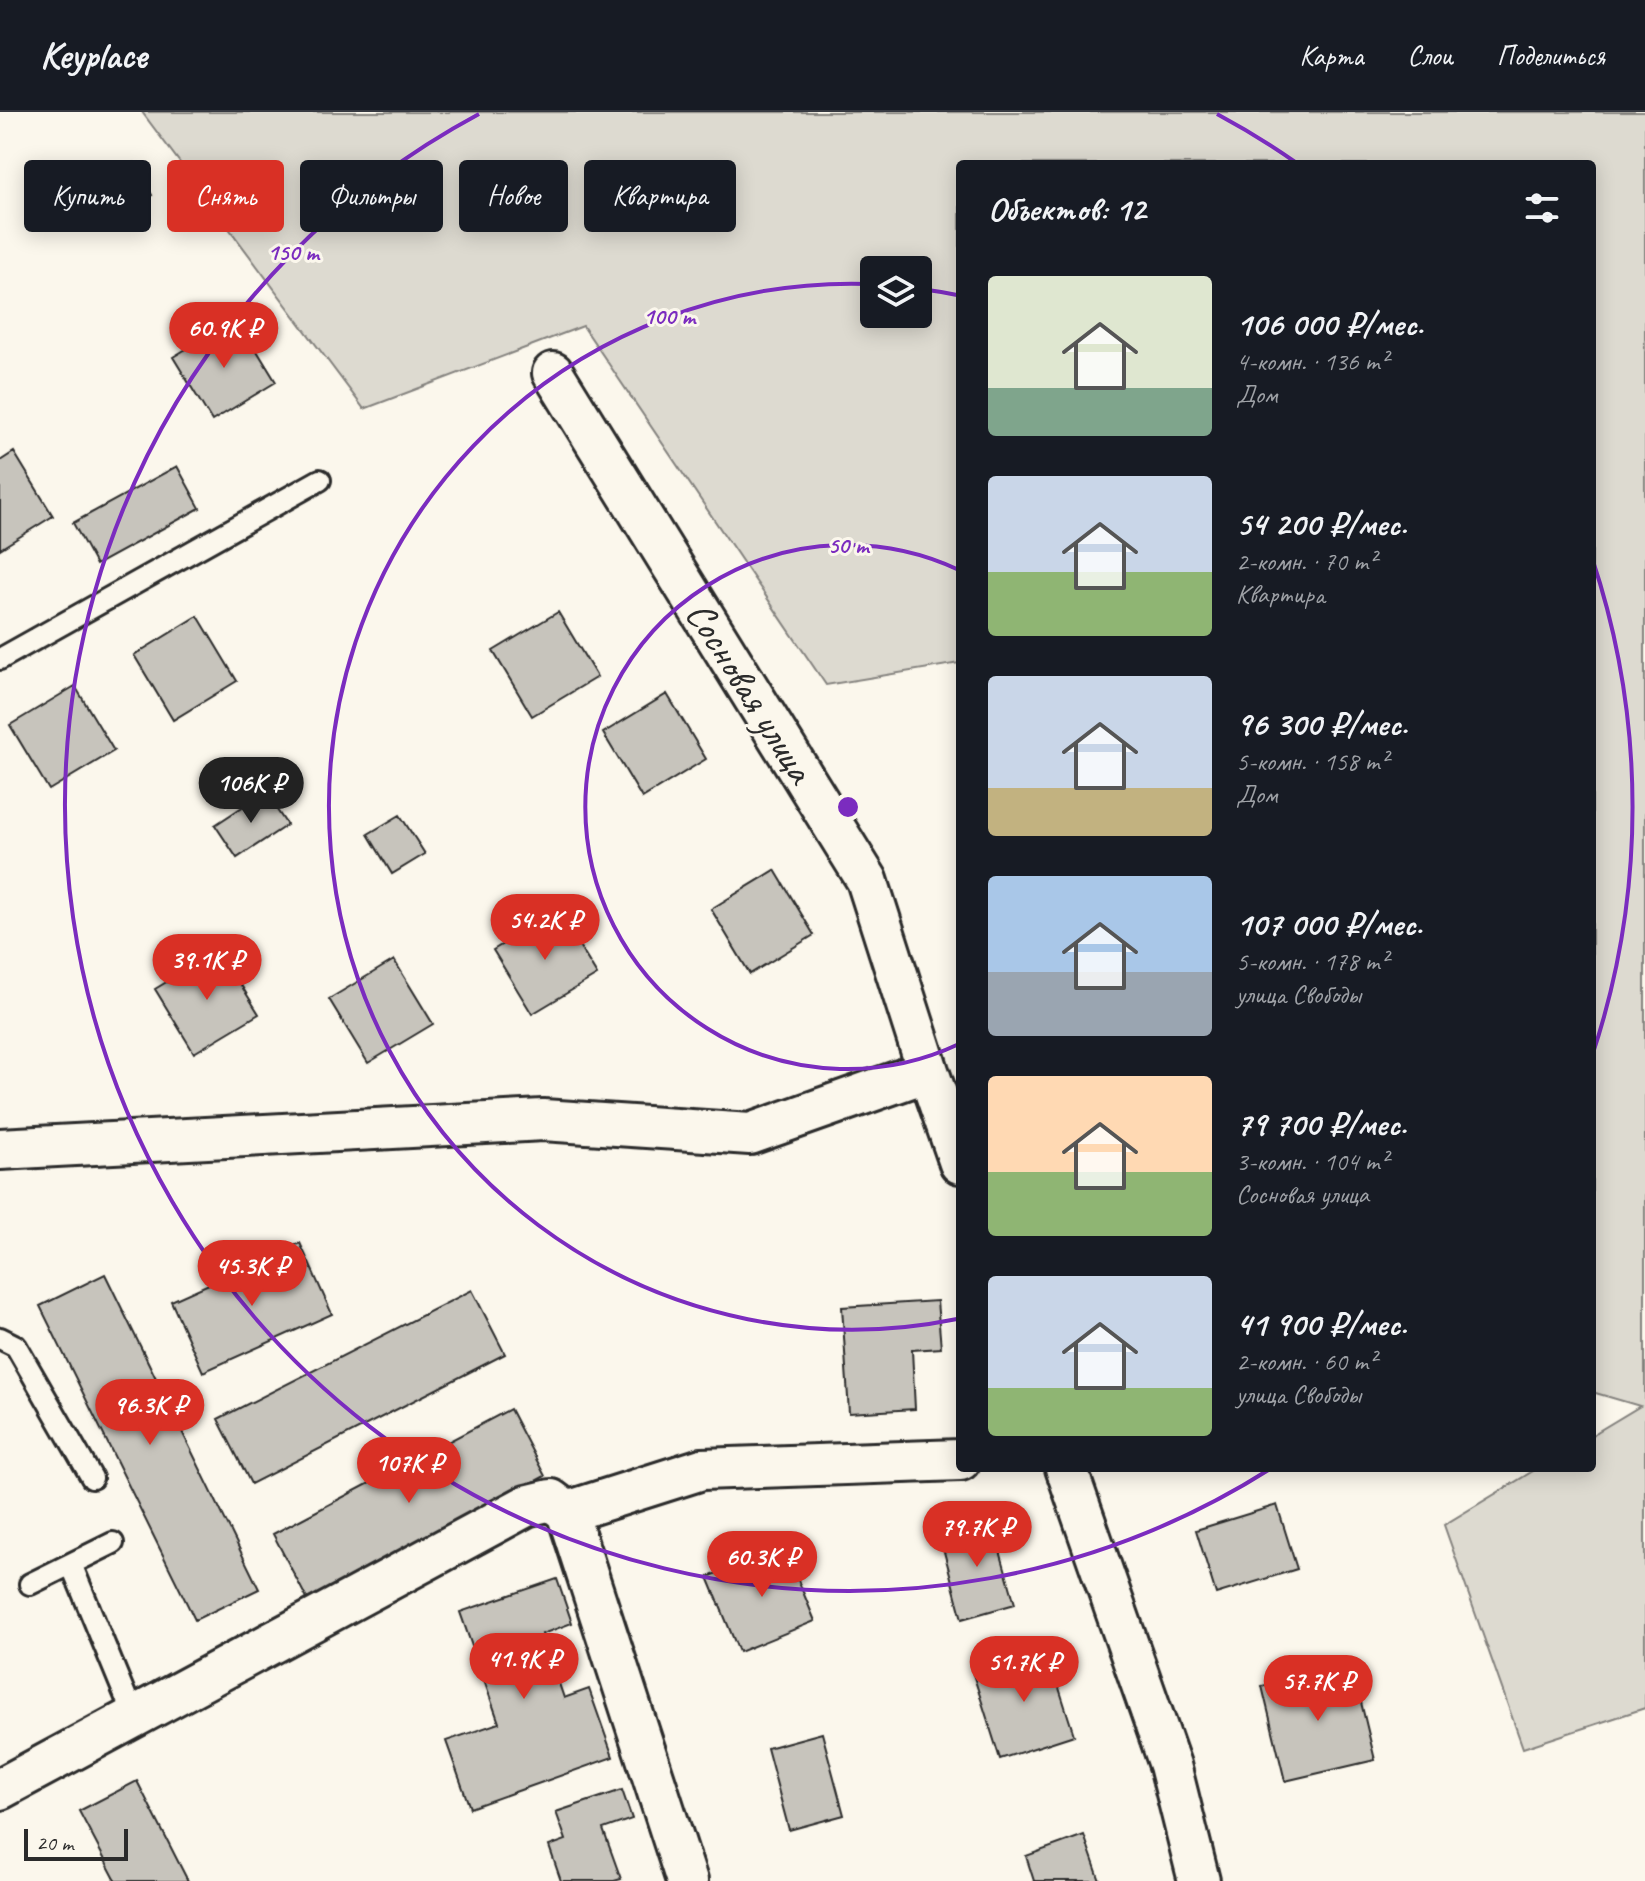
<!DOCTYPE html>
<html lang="ru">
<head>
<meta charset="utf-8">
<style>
  :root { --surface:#171b24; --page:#20242c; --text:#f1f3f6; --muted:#9ea1a6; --line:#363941; --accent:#d93025 }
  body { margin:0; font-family:Caveat,sans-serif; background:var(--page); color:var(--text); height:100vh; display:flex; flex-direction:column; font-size:30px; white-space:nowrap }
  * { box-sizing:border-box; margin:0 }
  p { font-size:26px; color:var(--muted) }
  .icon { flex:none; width:44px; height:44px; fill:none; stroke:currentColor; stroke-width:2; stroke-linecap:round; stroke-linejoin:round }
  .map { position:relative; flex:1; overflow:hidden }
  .side { position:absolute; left:956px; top:48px; width:640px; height:1312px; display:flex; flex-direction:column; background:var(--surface); border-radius:8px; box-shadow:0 4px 20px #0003 }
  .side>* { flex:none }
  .guide { position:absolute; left:24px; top:48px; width:760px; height:72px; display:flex; gap:16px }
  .tools { position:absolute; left:860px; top:144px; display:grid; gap:16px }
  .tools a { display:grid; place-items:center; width:72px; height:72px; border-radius:8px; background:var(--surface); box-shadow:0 4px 20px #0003; font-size:40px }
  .scale { position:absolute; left:24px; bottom:20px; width:104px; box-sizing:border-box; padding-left:8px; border:4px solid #2b2b2b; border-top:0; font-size:22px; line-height:28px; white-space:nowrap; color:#2b2b2b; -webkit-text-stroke:6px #fbf7ec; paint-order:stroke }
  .price { position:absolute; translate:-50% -68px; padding:0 18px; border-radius:28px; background:var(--accent); color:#fff; font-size:26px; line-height:52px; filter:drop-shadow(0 2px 4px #0008) }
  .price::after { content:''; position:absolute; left:50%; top:48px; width:24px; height:18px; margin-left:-12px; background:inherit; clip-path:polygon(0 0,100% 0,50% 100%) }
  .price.selected { background:#222; color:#fff }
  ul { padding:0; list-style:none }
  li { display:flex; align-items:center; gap:24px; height:200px; padding:0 32px }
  li span { display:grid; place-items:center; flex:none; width:224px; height:160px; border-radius:8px; color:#555 }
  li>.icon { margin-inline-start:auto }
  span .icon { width:96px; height:96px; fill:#fffc; stroke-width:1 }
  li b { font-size:34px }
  h2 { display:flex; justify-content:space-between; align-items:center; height:96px; padding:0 32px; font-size:34px }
  .tag { padding:0 28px; border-radius:8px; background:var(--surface); box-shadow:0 4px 20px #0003; font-size:28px; line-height:72px }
  .tag.selected { background:var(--accent); color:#fff }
  header { display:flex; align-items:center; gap:48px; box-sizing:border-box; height:112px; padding:0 40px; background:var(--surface); border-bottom:2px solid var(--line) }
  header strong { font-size:38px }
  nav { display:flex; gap:44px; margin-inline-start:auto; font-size:28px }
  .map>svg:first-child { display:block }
  .green { fill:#dddad0; stroke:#84827e; stroke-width:2; fill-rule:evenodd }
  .building { fill:#c7c4bc; stroke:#2b2b2b; stroke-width:2 }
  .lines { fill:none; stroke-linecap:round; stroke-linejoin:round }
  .service-casing { stroke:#2b2b2b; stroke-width:26 }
  .minor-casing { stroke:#2b2b2b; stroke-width:46 }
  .service { stroke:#fbf7ec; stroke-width:20 }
  .minor { stroke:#fbf7ec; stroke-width:40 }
  .ring { fill:none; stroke:#7b2cbf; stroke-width:4 }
  .labels { text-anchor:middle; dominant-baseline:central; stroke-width:6; stroke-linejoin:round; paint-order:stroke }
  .street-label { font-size:40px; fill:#2b2b2b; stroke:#fbf7ec }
  .centre { fill:#7b2cbf; stroke:#fbf7ec; stroke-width:4 }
  .ring-label { font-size:24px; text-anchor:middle; font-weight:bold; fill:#7b2cbf; stroke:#fbf7ec; stroke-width:6; stroke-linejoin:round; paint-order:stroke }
</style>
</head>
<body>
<header>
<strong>Keyplace</strong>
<nav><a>Карта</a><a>Слои</a><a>Поделиться</a></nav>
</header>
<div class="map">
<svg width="1645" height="1769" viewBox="0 0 1645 1769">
  <rect width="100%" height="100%" fill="#fbf7ec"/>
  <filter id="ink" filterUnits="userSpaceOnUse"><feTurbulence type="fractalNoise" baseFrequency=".0125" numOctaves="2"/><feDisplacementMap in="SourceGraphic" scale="16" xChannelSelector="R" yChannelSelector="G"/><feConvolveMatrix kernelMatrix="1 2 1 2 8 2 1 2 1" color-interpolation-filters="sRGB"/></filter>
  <g filter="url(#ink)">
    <path class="green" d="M142 0H1645V1596L1523 1636 1444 1413 1538 1356H1592V1323L1640 1294 1592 1280V52H960V551L826 573 583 214 364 297ZM874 158H918V202H874Z"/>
    <path class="building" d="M134 51 152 83 93 116 75 84Z
      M237 206 276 270 212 309 173 245Z
      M14 340 53 404 0 437V349Z
      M177 354 200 396 96 453 73 411Z
      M558 500 597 565 532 604 493 539Z
      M198 504 237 569 173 608 134 543Z
      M75 574 114 639 49 678 10 613Z
      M667 582 706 647 642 686 603 621Z
      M265 680 287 713 237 746 215 713Z
      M400 703 425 742 392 762 368 722Z
      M775 758 814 823 750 862 711 797Z
      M558 799 597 863 532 902 493 838Z
      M219 838 259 902 194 941 155 877Z
      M394 848 433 912 368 951 329 887Z
      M300 1131 332 1202 203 1260 171 1189Z
      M105 1162 259 1477 195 1508 40 1194Z
      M472 1178 505 1242 251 1372 218 1307Z
      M937 1189 941 1236 912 1238 915 1297 849 1301 842 1195Z
      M510 1297 545 1364 308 1489 273 1422Z
      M1277 1393 1297 1457 1216 1482 1196 1418Z
      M991 1407 1015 1492 962 1507 939 1421Z
      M784 1434 815 1509 739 1540 708 1465Z
      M557 1467 572 1511 542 1522 564 1586 589 1577 613 1645 470 1696 446 1629 499 1611 460 1500Z
      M1047 1538 1074 1623 1000 1647 973 1562Z
      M1352 1553 1375 1648 1285 1669 1262 1574Z
      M822 1621 844 1703 789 1718 767 1636Z
      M137 1669 188 1769H116L79 1699Z
      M622 1678 632 1707 603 1717 621 1767 614 1769H561L549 1734 566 1728 556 1700Z
      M1084 1723 1100 1769H1034L1026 1744Z"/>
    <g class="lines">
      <defs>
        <path id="service" d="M0 547 320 368
          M0 1226 16 1234 92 1366
          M71 1452 134 1605
          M30 1472 113 1431"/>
        <path id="minor" d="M553 261 867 768 928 959 960 1051
          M0 1037 543 1008 750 1022 928 959
          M1066 1356 1170 1653 1199 1769
          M567 1400 702 1357 960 1348
          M0 1677 526 1394 551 1388 567 1400 687 1769"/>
      </defs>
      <use href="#service" class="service-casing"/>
      <use href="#minor" class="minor-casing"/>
      <use href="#service" class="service"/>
      <use href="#minor" class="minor"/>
    </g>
  </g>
  <g class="ring">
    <path d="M959 932A262 262 0 1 1 959 458"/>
    <path d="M957 1207A523 523 0 1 1 871 172M921 177A523 523 0 0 1 957 183"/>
    <path d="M1270 1357A785 785 0 1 1 479 2M1217 2A785 785 0 0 1 1298 52M1592 446A785 785 0 0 1 1592 944"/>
  </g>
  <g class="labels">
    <g class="street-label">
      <text transform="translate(750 580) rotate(58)">Сосновая улица</text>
    </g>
  </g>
  <circle cx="848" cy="695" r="12" class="centre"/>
  <g class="ring-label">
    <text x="293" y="148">150 m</text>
    <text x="669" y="212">100 m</text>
    <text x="848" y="441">50 m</text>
  </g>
</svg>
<div class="tools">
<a><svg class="icon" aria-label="layers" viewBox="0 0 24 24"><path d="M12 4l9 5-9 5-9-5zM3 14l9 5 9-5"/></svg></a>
</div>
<div class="scale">20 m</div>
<b class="price" style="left:224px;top:258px">60.9K ₽</b>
<b class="price selected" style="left:251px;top:713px">106K ₽</b>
<b class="price" style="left:545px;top:850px">54.2K ₽</b>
<b class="price" style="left:207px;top:890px">39.1K ₽</b>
<b class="price" style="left:252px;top:1196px">45.3K ₽</b>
<b class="price" style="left:150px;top:1335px">96.3K ₽</b>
<b class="price" style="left:409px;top:1393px">107K ₽</b>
<b class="price" style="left:977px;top:1457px">79.7K ₽</b>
<b class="price" style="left:762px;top:1487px">60.3K ₽</b>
<b class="price" style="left:524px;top:1589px">41.9K ₽</b>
<b class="price" style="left:1024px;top:1592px">51.7K ₽</b>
<b class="price" style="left:1318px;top:1611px">57.7K ₽</b>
<div class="guide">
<a class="tag">Купить</a>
<a class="tag selected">Снять</a>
<a class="tag">Фильтры</a>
<a class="tag">Новое</a>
<a class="tag">Квартира</a>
</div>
<section class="side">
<h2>Объектов: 12<svg class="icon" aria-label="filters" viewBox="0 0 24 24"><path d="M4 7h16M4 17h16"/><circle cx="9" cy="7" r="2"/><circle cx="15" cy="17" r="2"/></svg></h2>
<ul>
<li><span style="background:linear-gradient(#dfe7d0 70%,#7fa58c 0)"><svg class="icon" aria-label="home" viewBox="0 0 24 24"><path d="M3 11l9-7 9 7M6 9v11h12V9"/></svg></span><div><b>106 000 ₽/мес.</b><p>4-комн. · 136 m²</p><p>Дом</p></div></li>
<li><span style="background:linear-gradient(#c9d6e8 60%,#8fb573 0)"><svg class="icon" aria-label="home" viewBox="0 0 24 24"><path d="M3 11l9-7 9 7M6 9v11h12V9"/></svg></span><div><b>54 200 ₽/мес.</b><p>2-комн. · 70 m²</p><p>Квартира</p></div></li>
<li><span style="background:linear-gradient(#c9d6e8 70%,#c2b280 0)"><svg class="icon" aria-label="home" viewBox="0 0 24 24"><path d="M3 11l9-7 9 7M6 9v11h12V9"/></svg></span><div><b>96 300 ₽/мес.</b><p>5-комн. · 158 m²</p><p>Дом</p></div></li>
<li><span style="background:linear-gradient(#a9c7e8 60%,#9aa5b1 0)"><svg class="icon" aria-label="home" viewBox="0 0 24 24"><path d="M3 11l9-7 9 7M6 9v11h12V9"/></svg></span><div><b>107 000 ₽/мес.</b><p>5-комн. · 178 m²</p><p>улица Свободы</p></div></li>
<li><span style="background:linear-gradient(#ffd9b3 60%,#8fb573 0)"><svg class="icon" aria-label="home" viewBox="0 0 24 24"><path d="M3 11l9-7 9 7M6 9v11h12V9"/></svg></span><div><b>79 700 ₽/мес.</b><p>3-комн. · 104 m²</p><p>Сосновая улица</p></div></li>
<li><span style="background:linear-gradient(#c9d6e8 70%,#8fb573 0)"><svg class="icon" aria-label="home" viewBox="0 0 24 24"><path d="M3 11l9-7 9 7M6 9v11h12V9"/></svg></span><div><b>41 900 ₽/мес.</b><p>2-комн. · 60 m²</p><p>улица Свободы</p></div></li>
</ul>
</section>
</div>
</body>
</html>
